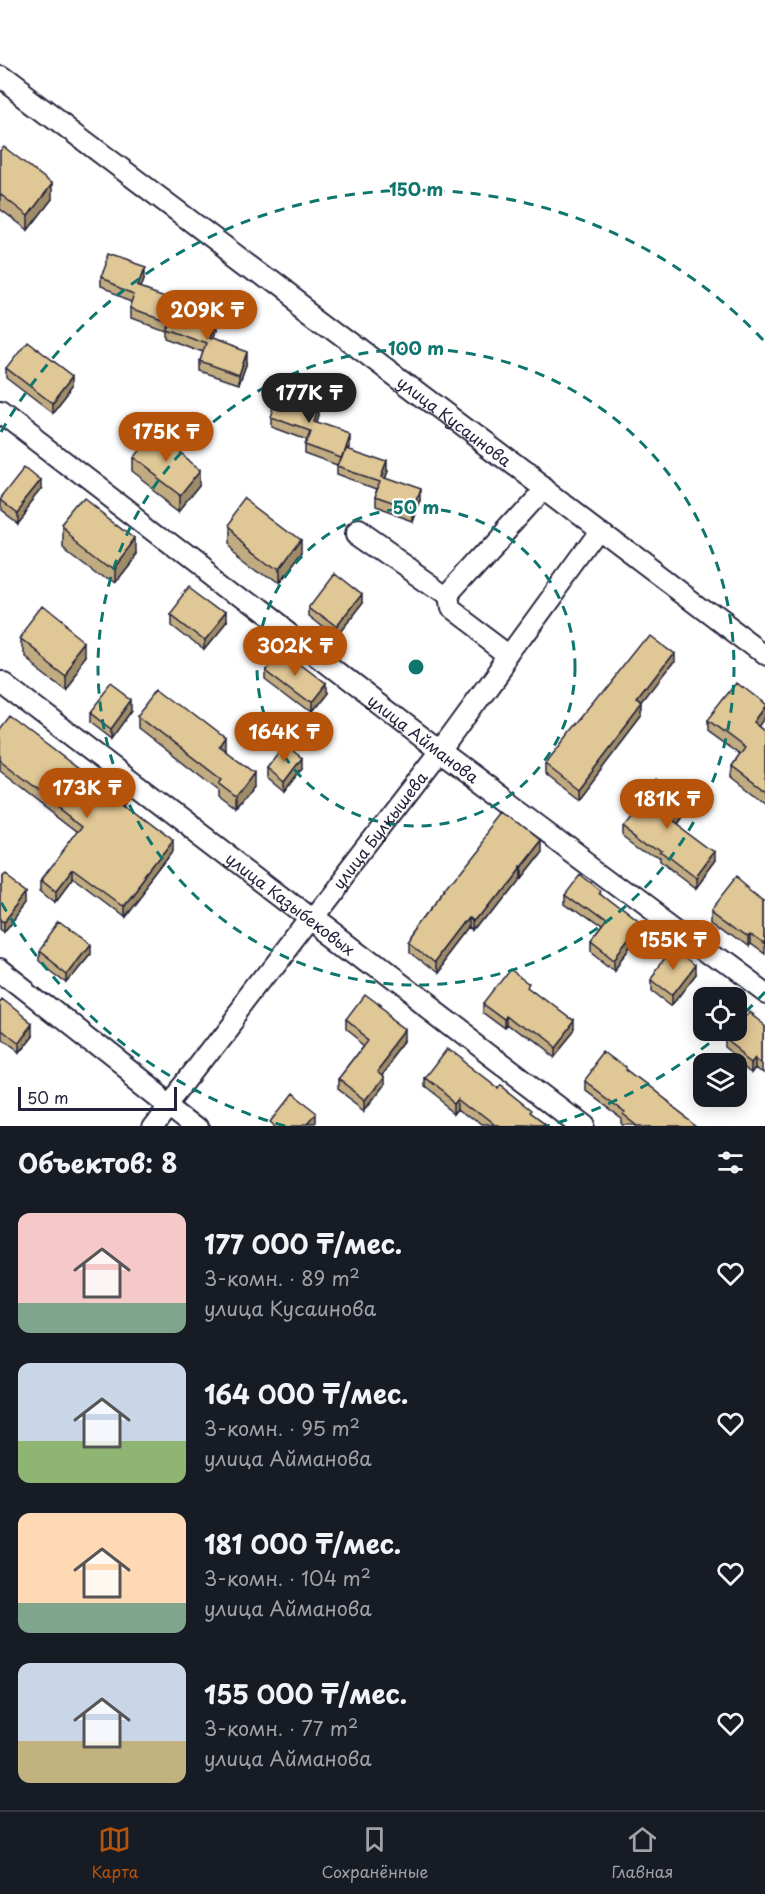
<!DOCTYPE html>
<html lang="ru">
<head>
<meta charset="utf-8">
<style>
  :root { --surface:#171b24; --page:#20242c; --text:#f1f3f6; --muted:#9ea1a6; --line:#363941; --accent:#b45309 }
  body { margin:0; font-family:"Playpen Sans",sans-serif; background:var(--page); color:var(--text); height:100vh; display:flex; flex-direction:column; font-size:22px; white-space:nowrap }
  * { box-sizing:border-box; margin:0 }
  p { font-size:20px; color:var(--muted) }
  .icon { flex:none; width:33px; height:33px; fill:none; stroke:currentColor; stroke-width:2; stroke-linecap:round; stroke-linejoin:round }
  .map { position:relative; height:1126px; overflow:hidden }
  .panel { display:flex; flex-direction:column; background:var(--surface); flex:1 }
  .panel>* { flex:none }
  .buttons { position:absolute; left:693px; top:987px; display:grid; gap:12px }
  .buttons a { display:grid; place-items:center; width:54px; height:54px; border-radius:12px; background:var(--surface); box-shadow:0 3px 15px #0003; font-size:30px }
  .scale { position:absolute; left:18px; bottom:15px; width:159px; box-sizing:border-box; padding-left:6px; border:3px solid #22223b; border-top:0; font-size:16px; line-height:21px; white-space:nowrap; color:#22223b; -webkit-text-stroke:4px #fff; paint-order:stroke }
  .price { position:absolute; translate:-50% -51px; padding:0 14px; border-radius:21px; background:var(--accent); color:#fff; font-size:20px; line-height:39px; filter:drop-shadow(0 2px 3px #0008) }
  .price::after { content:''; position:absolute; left:50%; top:36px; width:18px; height:14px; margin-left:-9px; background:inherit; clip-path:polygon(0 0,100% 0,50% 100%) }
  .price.current { background:#222; color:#fff }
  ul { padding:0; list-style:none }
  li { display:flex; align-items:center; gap:18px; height:150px; padding:0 18px }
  li span { display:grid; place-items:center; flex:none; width:168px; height:120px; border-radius:12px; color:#555 }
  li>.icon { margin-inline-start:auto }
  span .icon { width:72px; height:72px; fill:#fffc; stroke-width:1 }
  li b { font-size:26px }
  h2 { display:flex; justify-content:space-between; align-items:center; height:72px; padding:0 18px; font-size:26px }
  .tab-bar { display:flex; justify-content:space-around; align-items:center; height:84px; border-top:2px solid var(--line); background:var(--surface); font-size:16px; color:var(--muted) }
  .tab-bar a { display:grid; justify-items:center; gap:3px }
  .tab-bar .current { color:var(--accent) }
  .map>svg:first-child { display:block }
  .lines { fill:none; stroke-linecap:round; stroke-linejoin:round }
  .street-casing { stroke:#22223b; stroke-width:24 }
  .street { stroke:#fff; stroke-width:20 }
  .wall { fill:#c1ab81; stroke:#22223b; stroke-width:1.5 }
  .shaded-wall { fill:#9d8b69; stroke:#22223b; stroke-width:1.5 }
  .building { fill:#e0c796; stroke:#22223b; stroke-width:1.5 }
  .ring { fill:none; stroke:#0f766e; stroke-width:3; stroke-dasharray:10 8 }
  .labels { text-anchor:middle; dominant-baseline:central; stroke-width:4.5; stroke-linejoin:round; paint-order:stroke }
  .street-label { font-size:16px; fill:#22223b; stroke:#fff }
  .centre { fill:#0f766e; stroke:#fff; stroke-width:3 }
  .ring-label { font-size:18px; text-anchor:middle; font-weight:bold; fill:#0f766e; stroke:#fff; stroke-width:4.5; stroke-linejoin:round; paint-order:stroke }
</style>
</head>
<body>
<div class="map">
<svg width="765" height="1126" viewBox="0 0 765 1126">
  <rect width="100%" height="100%" fill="#fff"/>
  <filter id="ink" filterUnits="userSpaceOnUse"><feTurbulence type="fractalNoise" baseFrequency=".0167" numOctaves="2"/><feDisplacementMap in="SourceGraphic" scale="12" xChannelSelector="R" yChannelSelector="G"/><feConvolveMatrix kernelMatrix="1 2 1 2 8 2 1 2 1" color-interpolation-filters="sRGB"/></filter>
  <g filter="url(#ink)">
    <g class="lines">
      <defs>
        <g id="street">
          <path id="s1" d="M0 77 765 655"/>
          <path id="s2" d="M0 413 440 751 765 994"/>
          <path d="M357 533 447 596"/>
          <path d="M510 655 449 609 447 596 545 488"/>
          <path id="s3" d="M0 681 582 1126"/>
          <path d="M0 969 200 1126"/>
          <path id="s4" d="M151 1126 440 751 601 530"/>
        </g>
      </defs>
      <use href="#street" class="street-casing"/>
      <use href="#street" class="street"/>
    </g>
    <path class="wall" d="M0 151 52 199 28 230 0 209Z
      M146 277 143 284 176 306 175 309 213 332 211 339 247 362 239 384 200 371V361L203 352 164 338V329L132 317V307L134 301 98 289V279Z
      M6 368 73 386 52 413 6 378Z
      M318 415 316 422 348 443 347 446 386 469 383 477 420 499 412 522 372 508V498L375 489 337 475V466L304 454V444L306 439 271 426V416Z
      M131 457 202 484 181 510 131 472Z
      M41 490 16 521 0 509V499Z
      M225 528 301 555 279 584 225 543Z
      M63 529 134 553 112 581 63 544Z
      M362 604 337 636 309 614V605Z
      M168 614 225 624 203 651 168 624Z
      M21 641 88 658 64 688 21 655Z
      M675 663 641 706 642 716 578 800 545 774V764Z
      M265 669 325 694 310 713 265 679Z
      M765 705V717L758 726 765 732V803L732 777V766L740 755 708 732V720Z
      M132 710 111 739 90 723V713Z
      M138 715 225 750 254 787 236 810 219 797V791L138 728Z
      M0 730 127 800 125 803 173 850 122 916 73 879 56 902 41 890V880L79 831 0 770Z
      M267 768H302L284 792 267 778Z
      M684 810 674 824 713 863 693 890 660 865V861L622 832V822Z
      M540 850 518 878 517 877 476 930 473 927 437 974 408 951V941L442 896V894Z
      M0 876 28 901 4 932 0 929Z
      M565 894 602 895 642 936 614 971 591 953V944L601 930 565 904Z
      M765 900V955L750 944 748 946 712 919V909Z
      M39 950 89 956 68 982 39 960Z
      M696 975 673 1005 650 987V977Z
      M533 990 573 1030 551 1057 509 1025 507 1029 484 1012V1002Z
      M0 1003 32 1032 16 1052 0 1040Z
      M346 1020 410 1040 383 1075 385 1086 367 1110 339 1089V1079L365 1045 346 1030Z
      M765 1026V1072L759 1067 755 1072 727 1050V1040Z
      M628 1071 700 1126H625L623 1124V1120L584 1091V1082Z
      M423 1078 499 1089 549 1126H483L459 1107 455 1112 423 1087Z"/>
    <path class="shaded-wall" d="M52 184V199L28 230V216Z
      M146 267V277L140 293V283Z
      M176 296V306L167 330V320Z
      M213 322V332L208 348V338Z
      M247 352V362L239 384V375Z
      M73 376V386L52 413V403Z
      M318 405V415L313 430V421Z
      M348 433V443L340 467V457Z
      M386 459V469L380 485V475Z
      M202 469V484L181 510V495Z
      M41 480V490L16 521V511Z
      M420 489V499L412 522V512Z
      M134 538V553L112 581V567Z
      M301 540V555L279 584V570Z
      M362 594V604L337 636V626Z
      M225 614V624L203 651V641Z
      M88 644V658L64 688V674Z
      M675 653V663L637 712V703Z
      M325 684V694L310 713V703Z
      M132 700V710L111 739V729Z
      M642 706V716L578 800V790Z
      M765 706V717L753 734V722Z
      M225 737V751L219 746Z
      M302 758V768L284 792V782Z
      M254 773V787L236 810V797Z
      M127 790V800L120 809V800Z
      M684 800V810L669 830V820Z
      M173 840V850L122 916V906Z
      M540 840V850L518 878V868Z
      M713 853V863L693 890V880Z
      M517 867V877L476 930V920Z
      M73 870V879L56 902V892Z
      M28 891V901L4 932V922Z
      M473 917V927L437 974V964Z
      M642 926V936L614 971V962Z
      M750 934V944L748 946V936Z
      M89 946V956L68 982V973Z
      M696 965V975L673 1005V995Z
      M509 1015V1025L507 1029V1019Z
      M573 1020V1030L551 1057V1048Z
      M32 1022V1032L16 1052V1043Z
      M410 1030V1040L378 1081V1071Z
      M759 1057V1067L755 1072V1062Z
      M385 1077V1086L367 1110V1100Z
      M459 1097V1107L455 1112V1102Z
      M316 1115V1125L315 1126H307Z"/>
    <path class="building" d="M4 147 52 184 28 216 0 194V151Z
      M107 254 146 267 140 283 176 296 167 320 132 307 137 293 98 279Z
      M172 308 213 322 208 338 247 352 239 375 200 361 206 343 164 328Z
      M27 341 73 376 52 403 6 368Z
      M280 391 318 405 313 421 348 433 340 457 304 444 309 430 271 416Z
      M152 431 202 469 181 495 131 457Z
      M345 445 386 459 380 475 420 489 412 512 372 498 379 480 337 466Z
      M25 467 41 480 16 511 0 499Z
      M247 499 301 540 279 570 225 528Z
      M86 501 134 538 112 567 63 529Z
      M334 572 362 594 337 626 309 605Z
      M189 587 225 614 203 641 168 614Z
      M45 610 88 644 64 674 21 641Z
      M649 633 675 653 637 703 642 706 578 790 545 764Z
      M280 650 325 684 310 703 265 669Z
      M737 683 765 705 753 722 765 732V791L732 766 745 748 708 720Z
      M112 685 132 700 111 729 90 713Z
      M160 687 225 737 219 746 254 773 236 797 219 784 222 780 138 715Z
      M10 717 100 785 107 775 127 790 120 800 173 840 122 906 73 870 56 892 41 880 83 824 0 760V730Z
      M285 745 302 758 284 782 267 768Z
      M656 779 684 800 669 820 713 853 693 880 660 855 662 853 622 822Z
      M506 813 540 840 518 868 517 867 476 920 473 917 437 964 408 941 443 895 442 894Z
      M3 872 28 891 4 922 0 920V876Z
      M581 873 602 890 600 893 642 926 614 962 591 944 606 924 565 894Z
      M737 877 765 900V945L750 934 748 936 712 909Z
      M59 923 89 946 68 973 39 950Z
      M674 947 696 965 673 995 650 977Z
      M511 967 533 984 531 988 573 1020 551 1048 509 1015 507 1019 484 1002Z
      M364 996 410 1030 378 1071 385 1077 367 1100 339 1079 370 1039 346 1020Z
      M3 999 32 1022 16 1043 0 1030V1003Z
      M748 1013 765 1026V1062L759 1057 755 1062 727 1040 734 1030H736V1028Z
      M446 1048 499 1089 501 1085 535 1112 533 1114 549 1126H496L459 1097 455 1102 423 1078Z
      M607 1052 628 1068 627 1070 700 1126H638L623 1114 624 1112 584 1082Z
      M289 1094 316 1115 307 1126H274L268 1121Z"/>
  </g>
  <g class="ring">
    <circle cx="416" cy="667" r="159"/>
    <circle cx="416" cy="667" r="318"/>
    <path d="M765 992A477 477 0 0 1 738 1019M723 1032A477 477 0 0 1 547 1126M285 1126A477 477 0 0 1 1 902M1 432A477 477 0 0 1 765 342"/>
  </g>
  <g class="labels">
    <g class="street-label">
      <text stroke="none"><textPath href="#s1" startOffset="570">улица Кусаинова</textPath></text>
      <text stroke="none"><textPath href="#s2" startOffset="534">улица Айманова</textPath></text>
      <text stroke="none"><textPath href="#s4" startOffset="374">улица Булкышева</textPath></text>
      <text stroke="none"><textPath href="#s3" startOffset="366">улица Казыбековых</textPath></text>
    </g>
  </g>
  <circle cx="416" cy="667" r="9" class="centre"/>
  <g class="ring-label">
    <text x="416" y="196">150 m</text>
    <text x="416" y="355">100 m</text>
    <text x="416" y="514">50 m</text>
  </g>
</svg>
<div class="buttons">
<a><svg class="icon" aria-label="locate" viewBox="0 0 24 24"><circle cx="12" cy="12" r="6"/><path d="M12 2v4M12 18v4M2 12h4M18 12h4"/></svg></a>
<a><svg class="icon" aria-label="layers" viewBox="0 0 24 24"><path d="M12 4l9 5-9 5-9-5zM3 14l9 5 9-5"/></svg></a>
</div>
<div class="scale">50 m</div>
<b class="price" style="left:207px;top:341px">209K ₸</b>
<b class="price current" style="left:309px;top:424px">177K ₸</b>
<b class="price" style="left:166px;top:463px">175K ₸</b>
<b class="price" style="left:295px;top:677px">302K ₸</b>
<b class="price" style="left:284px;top:763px">164K ₸</b>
<b class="price" style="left:87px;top:819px">173K ₸</b>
<b class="price" style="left:667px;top:830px">181K ₸</b>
<b class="price" style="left:673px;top:971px">155K ₸</b>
</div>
<section class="panel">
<h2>Объектов: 8<svg class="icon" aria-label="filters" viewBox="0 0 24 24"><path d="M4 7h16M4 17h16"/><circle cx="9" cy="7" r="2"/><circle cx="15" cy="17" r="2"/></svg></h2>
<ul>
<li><span style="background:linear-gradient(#f6c9c9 75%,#7fa58c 0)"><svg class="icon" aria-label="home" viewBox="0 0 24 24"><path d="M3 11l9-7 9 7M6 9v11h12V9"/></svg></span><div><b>177 000 ₸/мес.</b><p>3-комн. · 89 m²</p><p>улица Кусаинова</p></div><svg class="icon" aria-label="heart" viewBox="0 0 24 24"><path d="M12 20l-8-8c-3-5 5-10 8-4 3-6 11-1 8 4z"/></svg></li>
<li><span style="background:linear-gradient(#c9d6e8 65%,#8fb573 0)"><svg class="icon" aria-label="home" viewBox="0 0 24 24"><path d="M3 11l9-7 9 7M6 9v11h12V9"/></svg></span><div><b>164 000 ₸/мес.</b><p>3-комн. · 95 m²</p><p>улица Айманова</p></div><svg class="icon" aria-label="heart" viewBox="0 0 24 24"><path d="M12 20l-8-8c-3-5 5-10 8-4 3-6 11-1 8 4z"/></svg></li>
<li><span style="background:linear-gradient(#ffd9b3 75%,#7fa58c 0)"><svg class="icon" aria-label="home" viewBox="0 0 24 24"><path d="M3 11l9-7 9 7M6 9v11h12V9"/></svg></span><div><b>181 000 ₸/мес.</b><p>3-комн. · 104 m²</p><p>улица Айманова</p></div><svg class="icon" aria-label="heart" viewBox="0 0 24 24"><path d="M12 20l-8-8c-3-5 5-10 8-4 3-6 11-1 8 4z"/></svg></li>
<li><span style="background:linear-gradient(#c9d6e8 65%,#c2b280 0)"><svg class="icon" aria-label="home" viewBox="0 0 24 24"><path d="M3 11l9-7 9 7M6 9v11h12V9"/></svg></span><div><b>155 000 ₸/мес.</b><p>3-комн. · 77 m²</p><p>улица Айманова</p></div><svg class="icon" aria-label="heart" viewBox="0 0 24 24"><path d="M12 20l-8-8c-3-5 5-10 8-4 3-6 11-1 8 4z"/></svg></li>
</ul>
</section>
<nav class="tab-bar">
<a class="current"><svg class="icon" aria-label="map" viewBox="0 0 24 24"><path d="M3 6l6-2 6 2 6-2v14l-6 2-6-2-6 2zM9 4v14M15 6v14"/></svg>Карта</a>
<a><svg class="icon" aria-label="saved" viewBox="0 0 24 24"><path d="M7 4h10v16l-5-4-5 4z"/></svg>Сохранённые</a>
<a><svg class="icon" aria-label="home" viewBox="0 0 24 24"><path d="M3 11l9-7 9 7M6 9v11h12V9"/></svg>Главная</a>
</nav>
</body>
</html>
